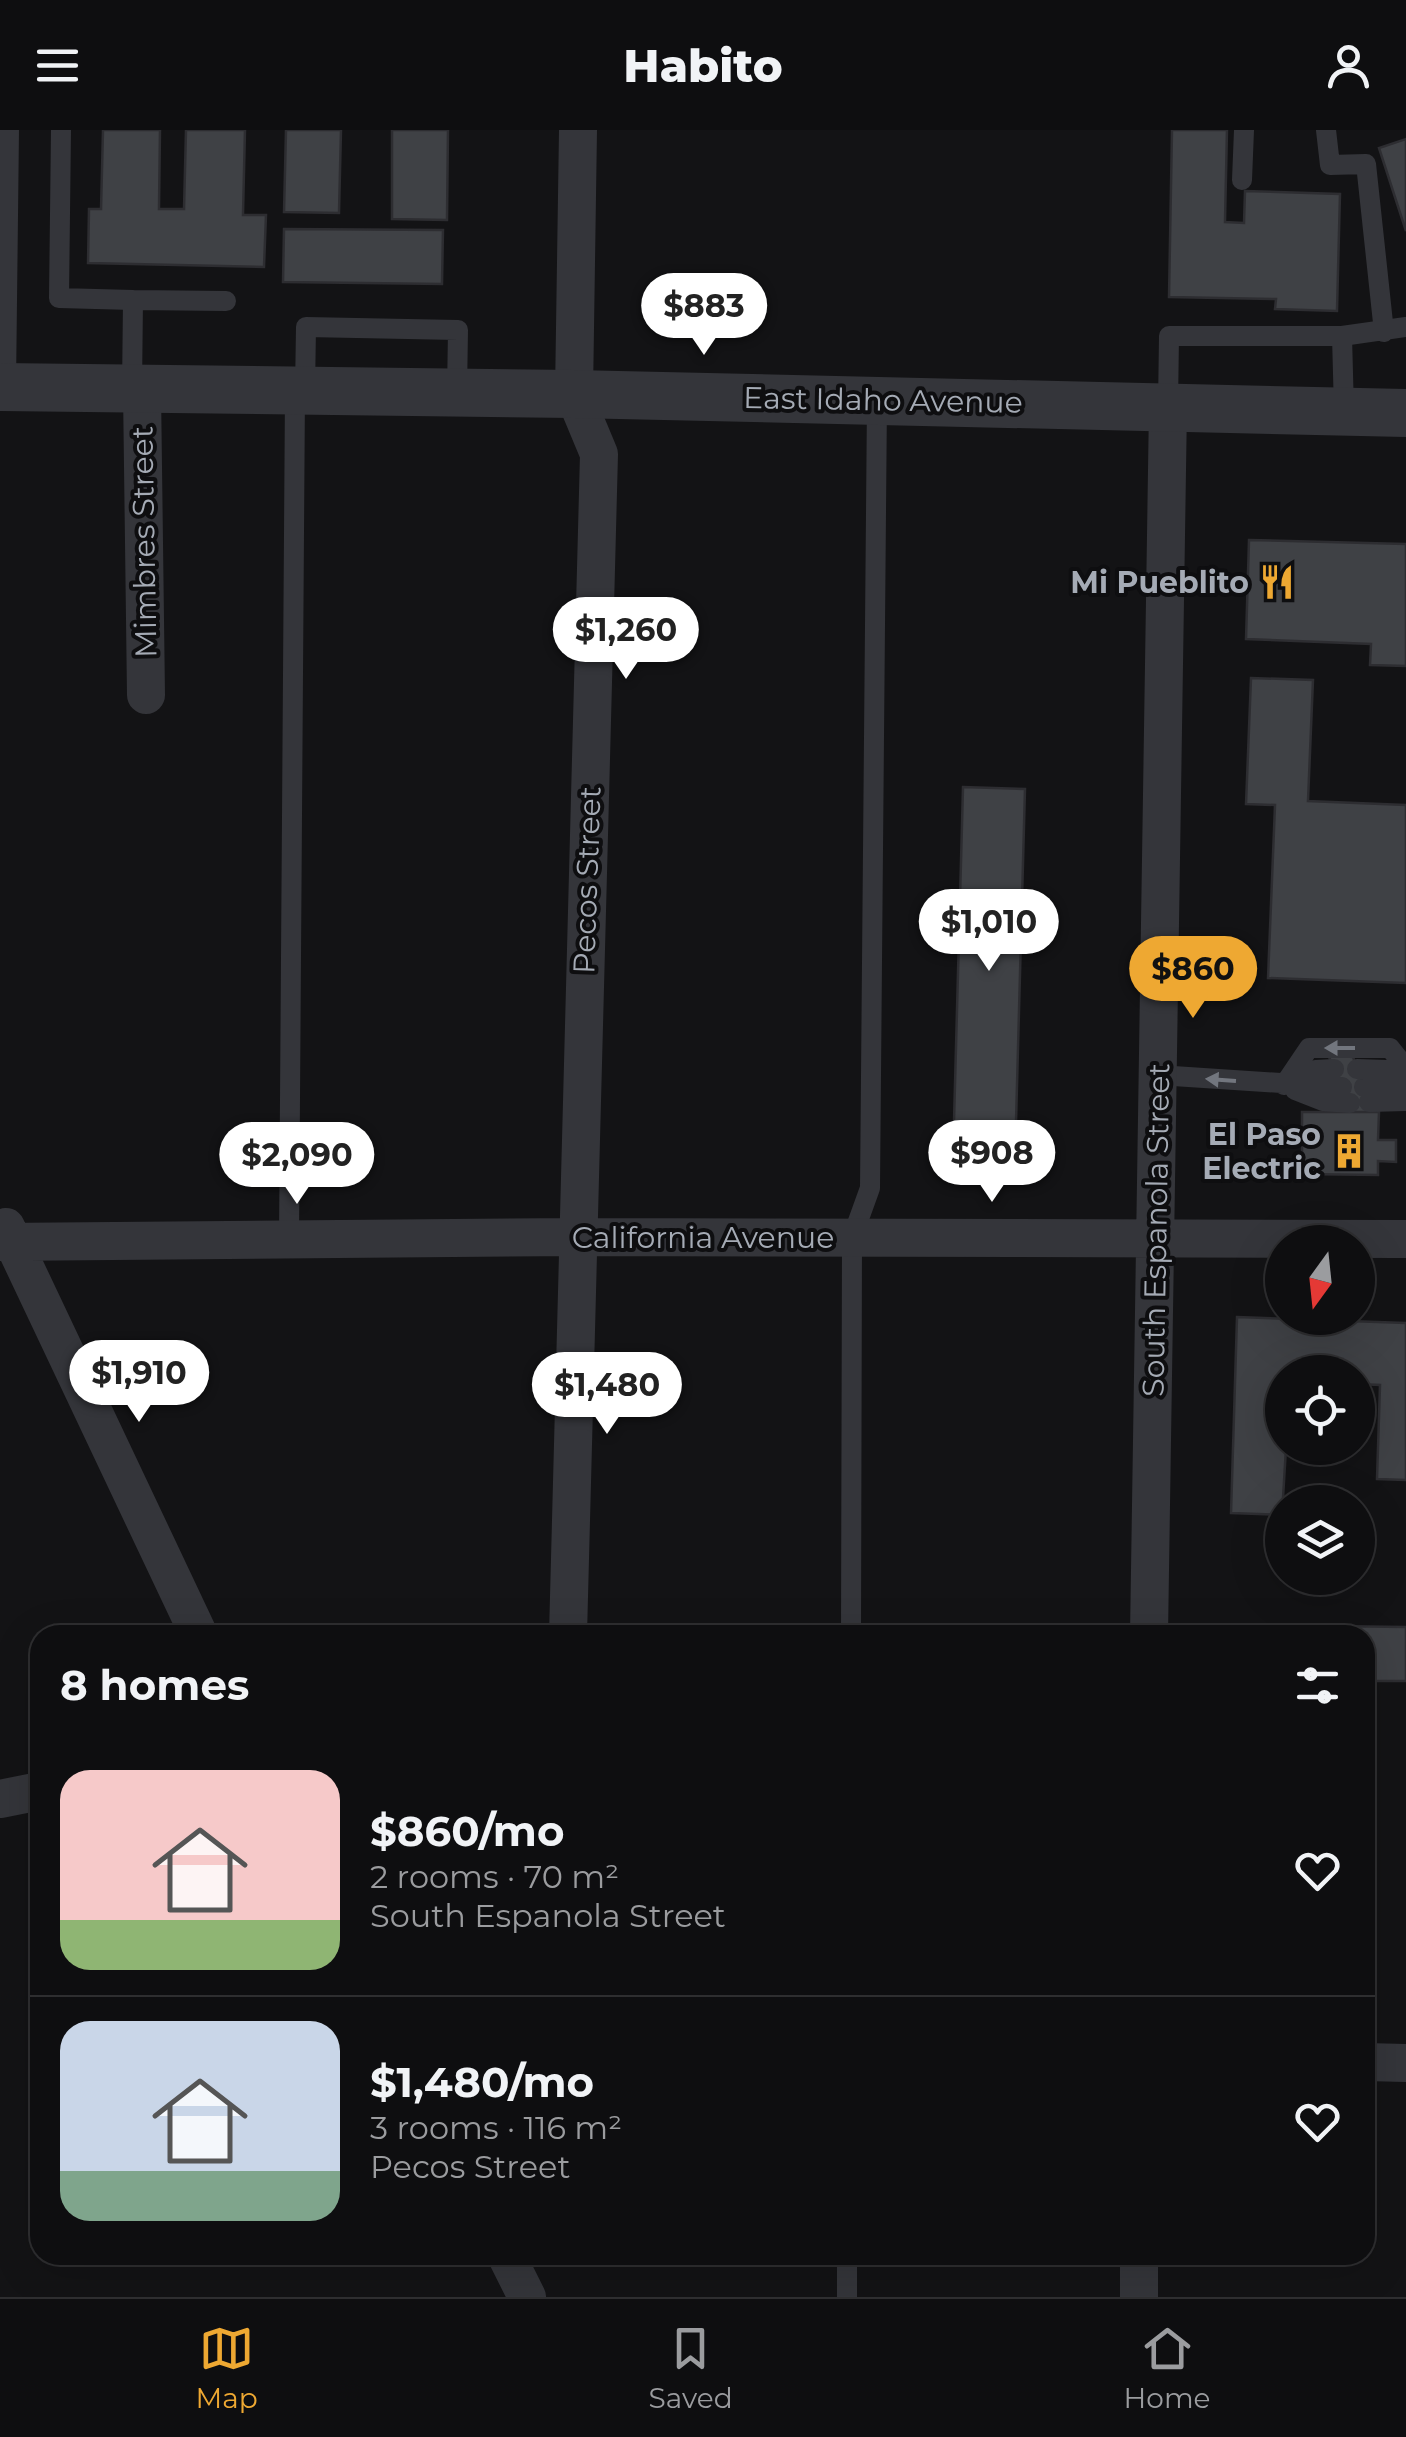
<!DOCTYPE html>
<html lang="en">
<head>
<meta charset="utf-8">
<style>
  :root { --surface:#0e0e10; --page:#171719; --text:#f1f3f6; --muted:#9b9c9f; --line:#2e2e30; --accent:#eea832 }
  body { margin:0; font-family:Montserrat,sans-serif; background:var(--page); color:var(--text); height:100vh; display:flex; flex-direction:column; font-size:38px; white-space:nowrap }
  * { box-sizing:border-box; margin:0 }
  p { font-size:32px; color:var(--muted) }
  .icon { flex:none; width:55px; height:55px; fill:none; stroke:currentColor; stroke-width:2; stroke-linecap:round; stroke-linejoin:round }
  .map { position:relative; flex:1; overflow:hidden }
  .panel { position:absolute; left:30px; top:1495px; width:1345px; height:640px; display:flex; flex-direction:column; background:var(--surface); border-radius:30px; box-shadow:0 10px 40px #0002,0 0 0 2px var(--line) }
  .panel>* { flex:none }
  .needle { width:65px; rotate:195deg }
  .buttons { position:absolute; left:1265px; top:1095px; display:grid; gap:20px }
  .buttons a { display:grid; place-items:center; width:110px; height:110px; border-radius:50%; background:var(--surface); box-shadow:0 10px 40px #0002,0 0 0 2px var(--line); font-size:50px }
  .price { position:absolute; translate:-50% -85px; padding:0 22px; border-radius:35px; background:#fff; color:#222; font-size:32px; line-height:65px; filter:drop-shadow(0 2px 5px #0008) }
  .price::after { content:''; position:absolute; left:50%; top:60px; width:30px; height:22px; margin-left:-15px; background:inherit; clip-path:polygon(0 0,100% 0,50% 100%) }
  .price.selected { background:var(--accent); color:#111 }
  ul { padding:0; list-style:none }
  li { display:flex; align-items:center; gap:30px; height:250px; padding:0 30px }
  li+li { border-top:2px solid var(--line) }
  li span { display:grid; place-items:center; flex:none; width:280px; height:200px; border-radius:30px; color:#555 }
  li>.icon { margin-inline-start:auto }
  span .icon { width:120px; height:120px; fill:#fffc; stroke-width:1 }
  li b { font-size:42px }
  h2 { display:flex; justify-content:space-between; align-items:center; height:120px; padding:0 30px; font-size:42px }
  header { display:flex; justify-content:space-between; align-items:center; height:130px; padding:0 30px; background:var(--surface); font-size:45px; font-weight:800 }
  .tabs { display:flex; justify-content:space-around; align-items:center; height:140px; border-top:2px solid var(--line); background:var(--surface); font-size:28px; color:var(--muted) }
  .tabs a { display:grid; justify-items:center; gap:5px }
  .tabs .selected { color:var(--accent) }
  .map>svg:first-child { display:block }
  .building { fill:#3f4145; stroke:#2d2d31; stroke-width:2.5 }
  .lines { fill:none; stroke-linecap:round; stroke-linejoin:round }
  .service { stroke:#34353a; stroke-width:20 }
  .minor { stroke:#34353a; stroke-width:38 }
  .tertiary { stroke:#34353a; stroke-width:48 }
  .oneway { fill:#72767e }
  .labels { text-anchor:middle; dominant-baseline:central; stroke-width:8; stroke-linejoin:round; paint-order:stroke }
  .street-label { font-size:30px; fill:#a5abb5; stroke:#0e0e10 }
  .poi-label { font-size:30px; font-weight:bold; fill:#a5abb5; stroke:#0e0e10; text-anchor:end }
</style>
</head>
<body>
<header><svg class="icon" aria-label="menu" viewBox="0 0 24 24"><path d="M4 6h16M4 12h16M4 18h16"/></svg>Habito<svg class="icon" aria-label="person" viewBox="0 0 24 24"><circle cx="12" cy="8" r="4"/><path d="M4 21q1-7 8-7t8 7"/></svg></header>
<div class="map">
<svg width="1406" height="2167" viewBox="0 0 1406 2167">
  <rect width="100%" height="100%" fill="#131315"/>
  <path class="building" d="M103 0H160L159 79H184L186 0H245L243 85H266L264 137 88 133 89 79H101Z
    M286 0H341L339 83 284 82Z
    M392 0H448L447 90 392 89Z
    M1172 0H1227L1225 92 1244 93 1245 61 1340 64 1337 181 1275 179 1276 169 1169 167Z
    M1406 9V101L1379 18Z
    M284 99 443 100 442 154 283 152Z
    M1249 410 1406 414V536L1370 535 1371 514 1246 509Z
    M1251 548 1313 550 1308 671 1406 675V853L1268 848 1275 675 1246 674Z
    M963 657 1025 659 1015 1030 953 1028Z
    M1328 925 1353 927 1373 982H1354Z
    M1302 982H1379L1378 1010H1396V1032L1378 1031V1045L1302 1044Z
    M1237 1187 1406 1193V1350L1377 1349 1380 1255 1358 1254V1242H1282V1318H1286L1282 1385 1231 1383Z
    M1256 1495 1406 1497V1551H1365V1505H1256Z"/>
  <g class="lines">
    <path class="service" d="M61 0 59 168 133 170
      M1326 0 1330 35 1366 34 1384 202
      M1242 50 1244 0
      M1342 206 1344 281
      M6 257 9 0
      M132 259 133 170 226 171
      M305 261 306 197 458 200 457 262
      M1168 276 1169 206H1342L1406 197
      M1357 939 1386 940 1406 949
      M1158 945 1342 957
      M1291 952 1316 940 1334 939
      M1284 955 1309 918H1390L1406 938
      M1364 957 1406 956
      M1295 960 1323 971 1350 973
      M1369 972 1406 971
      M289 1111 295 261
      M851 1505 852 1108 870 1058 877 270
      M847 2167V2125"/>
    <path class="minor" d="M142 260 146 565
      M6 1097 199 1505
      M0 1112 578 1107 1406 1109
      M568 1505 599 324 574 264 578 0
      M1149 1505 1168 276
      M0 1669 40 1661
      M1365 1932 1406 1933
      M506 2125 527 2167
      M1139 2167V2125"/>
    <path class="tertiary" d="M0 257 574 264 1406 283"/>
  </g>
  <defs><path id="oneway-solid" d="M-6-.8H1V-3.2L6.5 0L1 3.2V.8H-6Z" transform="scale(2.5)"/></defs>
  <g class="oneway">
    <use href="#oneway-solid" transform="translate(1340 918) rotate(-180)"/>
    <use href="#oneway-solid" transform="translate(1221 950) rotate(-176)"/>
  </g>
  <defs>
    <symbol id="restaurant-bare" viewBox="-9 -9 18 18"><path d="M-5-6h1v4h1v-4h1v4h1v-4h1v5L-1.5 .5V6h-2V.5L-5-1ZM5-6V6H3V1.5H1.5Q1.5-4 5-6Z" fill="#eea832" stroke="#0e0e10" stroke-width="2.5" paint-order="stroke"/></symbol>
    <symbol id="building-bare" viewBox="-9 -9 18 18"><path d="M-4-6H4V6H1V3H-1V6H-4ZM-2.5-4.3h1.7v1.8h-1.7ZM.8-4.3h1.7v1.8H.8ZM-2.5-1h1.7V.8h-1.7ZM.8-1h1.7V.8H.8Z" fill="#eea832" stroke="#0e0e10" stroke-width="2.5" paint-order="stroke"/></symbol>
  </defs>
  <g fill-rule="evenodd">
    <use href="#restaurant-bare" x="1252" y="427" width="50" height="50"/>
    <use href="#building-bare" x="1324" y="996" width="50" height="50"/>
  </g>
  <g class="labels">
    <g class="street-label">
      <text transform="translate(883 270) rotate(1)">East Idaho Avenue</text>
      <text transform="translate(144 412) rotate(-91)">Mimbres Street</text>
      <text transform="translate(587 750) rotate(-88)">Pecos Street</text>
      <text transform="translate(1156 1100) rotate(-89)">South Espanola Street</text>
      <text x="703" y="1107">California Avenue</text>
    </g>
    <g class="poi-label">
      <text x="1249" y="452">Mi Pueblito</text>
      <text x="1321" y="1004">El Paso<tspan x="1321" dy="34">Electric</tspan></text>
    </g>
  </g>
</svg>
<div class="buttons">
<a><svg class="needle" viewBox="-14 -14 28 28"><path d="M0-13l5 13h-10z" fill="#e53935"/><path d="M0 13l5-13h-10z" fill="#9b9c9f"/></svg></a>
<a><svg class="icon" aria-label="locate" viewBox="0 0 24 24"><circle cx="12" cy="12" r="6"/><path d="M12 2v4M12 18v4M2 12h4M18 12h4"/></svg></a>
<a><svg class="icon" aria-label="layers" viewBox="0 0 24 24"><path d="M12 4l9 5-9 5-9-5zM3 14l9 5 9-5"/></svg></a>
</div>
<b class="price" style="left:704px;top:228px">$883</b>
<b class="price" style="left:626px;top:552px">$1,260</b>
<b class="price" style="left:989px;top:844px">$1,010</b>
<b class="price selected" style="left:1193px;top:891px">$860</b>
<b class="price" style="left:992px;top:1075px">$908</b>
<b class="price" style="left:297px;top:1077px">$2,090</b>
<b class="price" style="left:139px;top:1295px">$1,910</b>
<b class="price" style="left:607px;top:1307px">$1,480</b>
<section class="panel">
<h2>8 homes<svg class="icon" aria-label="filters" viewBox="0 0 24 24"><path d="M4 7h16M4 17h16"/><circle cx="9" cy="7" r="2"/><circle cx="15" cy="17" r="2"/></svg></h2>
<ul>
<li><span style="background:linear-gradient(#f6c9c9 75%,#8fb573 0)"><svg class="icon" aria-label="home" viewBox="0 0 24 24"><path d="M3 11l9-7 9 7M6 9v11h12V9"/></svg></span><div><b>$860/mo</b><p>2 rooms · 70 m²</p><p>South Espanola Street</p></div><svg class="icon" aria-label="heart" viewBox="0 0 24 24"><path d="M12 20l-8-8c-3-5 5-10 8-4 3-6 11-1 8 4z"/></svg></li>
<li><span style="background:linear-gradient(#c9d6e8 75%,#7fa58c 0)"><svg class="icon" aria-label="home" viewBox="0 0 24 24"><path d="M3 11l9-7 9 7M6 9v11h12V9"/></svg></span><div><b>$1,480/mo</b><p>3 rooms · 116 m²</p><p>Pecos Street</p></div><svg class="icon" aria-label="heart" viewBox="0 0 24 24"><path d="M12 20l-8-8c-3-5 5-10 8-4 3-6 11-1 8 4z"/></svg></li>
</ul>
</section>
</div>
<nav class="tabs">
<a class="selected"><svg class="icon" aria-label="map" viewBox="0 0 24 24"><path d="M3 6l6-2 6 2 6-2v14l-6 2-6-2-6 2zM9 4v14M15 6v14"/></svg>Map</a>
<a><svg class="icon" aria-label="saved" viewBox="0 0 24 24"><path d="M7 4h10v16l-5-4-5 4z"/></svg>Saved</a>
<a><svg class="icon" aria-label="home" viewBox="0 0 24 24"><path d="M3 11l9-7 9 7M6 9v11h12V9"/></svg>Home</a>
</nav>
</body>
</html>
